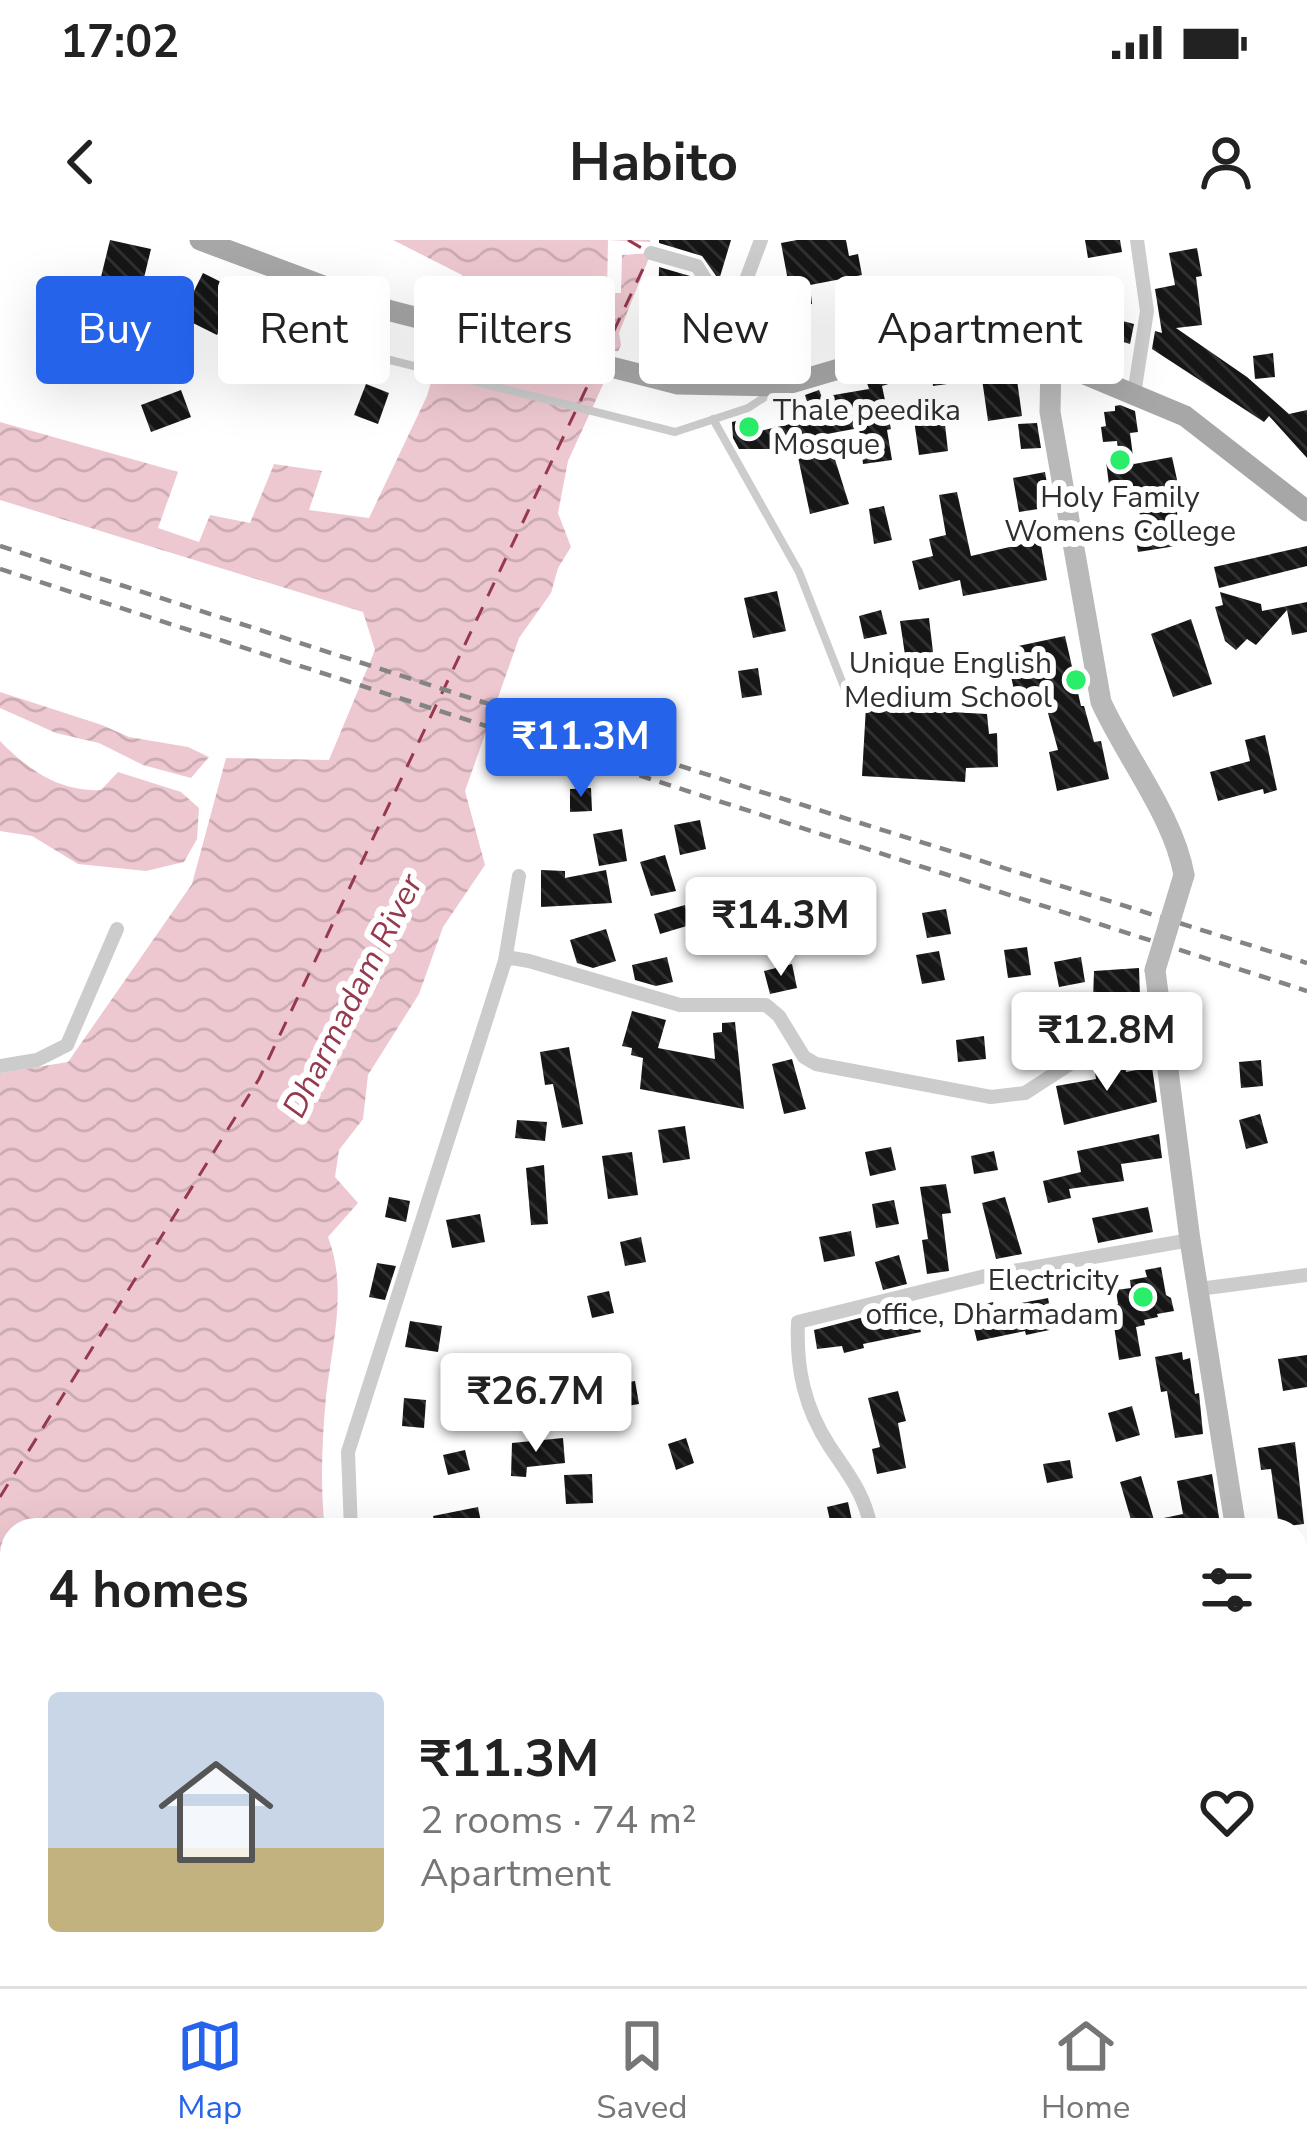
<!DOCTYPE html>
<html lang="en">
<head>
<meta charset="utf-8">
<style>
  :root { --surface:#fff; --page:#f6f6f6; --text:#222; --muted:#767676; --line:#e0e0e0; --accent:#2563eb }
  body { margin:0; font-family:"Nunito Sans",sans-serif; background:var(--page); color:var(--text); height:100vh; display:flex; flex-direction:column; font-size:45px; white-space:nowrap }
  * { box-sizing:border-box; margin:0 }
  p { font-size:39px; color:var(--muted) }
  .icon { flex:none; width:66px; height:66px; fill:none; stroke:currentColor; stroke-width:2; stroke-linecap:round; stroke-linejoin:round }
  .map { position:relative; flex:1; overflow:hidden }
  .sheet { position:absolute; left:0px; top:1278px; width:1308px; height:468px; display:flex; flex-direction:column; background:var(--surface); border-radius:36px 36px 0 0; box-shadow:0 12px 48px #0002 }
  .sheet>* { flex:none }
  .guide { position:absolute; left:36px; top:36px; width:1236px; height:108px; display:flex; gap:24px }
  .price { position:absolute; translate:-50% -102px; padding:0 27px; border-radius:12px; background:#fff; color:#222; font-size:39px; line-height:78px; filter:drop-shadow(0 3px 6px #0008) }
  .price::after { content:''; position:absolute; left:50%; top:72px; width:36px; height:27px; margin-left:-18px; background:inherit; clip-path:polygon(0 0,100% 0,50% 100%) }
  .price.selected { background:var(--accent); color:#fff }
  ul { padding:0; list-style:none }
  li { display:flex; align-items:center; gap:36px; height:300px; padding:0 48px }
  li+li { border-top:3px solid var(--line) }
  li span { display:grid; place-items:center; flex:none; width:336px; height:240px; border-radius:12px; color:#555 }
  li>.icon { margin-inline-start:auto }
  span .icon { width:144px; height:144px; fill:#fffc; stroke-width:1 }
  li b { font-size:51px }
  h2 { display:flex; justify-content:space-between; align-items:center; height:144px; padding:0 48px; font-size:51px }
  .pill { padding:0 42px; border-radius:12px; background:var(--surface); box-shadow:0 12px 48px #0002; font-size:42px; line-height:108px }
  .pill.selected { background:var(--accent); color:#fff }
  .status { display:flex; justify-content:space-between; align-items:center; height:84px; padding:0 60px; background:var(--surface); direction:ltr }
  .status svg { height:33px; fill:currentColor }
  header { display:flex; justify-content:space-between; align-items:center; height:156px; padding:0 48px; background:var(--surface); font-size:54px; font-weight:700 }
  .menu { display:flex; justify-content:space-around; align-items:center; height:168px; border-top:3px solid var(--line); background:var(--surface); font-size:33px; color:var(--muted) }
  .menu a { display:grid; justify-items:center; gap:6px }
  .menu .selected { color:var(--accent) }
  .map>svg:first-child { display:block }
  .water { fill:url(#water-waves) }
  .pier { fill:#fff }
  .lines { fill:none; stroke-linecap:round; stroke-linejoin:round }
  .ferry { stroke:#95394d; stroke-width:3; stroke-dasharray:15 12; stroke-linecap:butt }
  .building { fill:url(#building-back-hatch) }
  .lane { stroke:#ccc; stroke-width:8 }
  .street { stroke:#ccc; stroke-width:14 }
  .secondary { stroke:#b9b9b9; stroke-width:21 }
  .primary { stroke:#a7a7a7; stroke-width:21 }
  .rail { stroke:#848484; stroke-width:4.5; stroke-dasharray:12 9; stroke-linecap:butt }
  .secondary-bridge { stroke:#b9b9b9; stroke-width:21 }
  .poi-dot { fill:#2aee69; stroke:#fff; stroke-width:4.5 }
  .labels { text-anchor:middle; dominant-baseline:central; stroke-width:12; stroke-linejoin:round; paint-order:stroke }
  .poi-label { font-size:30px; fill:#2f2f2f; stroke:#fff; text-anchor:end }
  .water-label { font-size:33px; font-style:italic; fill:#95394d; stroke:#fff }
</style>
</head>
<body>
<div class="status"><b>17:02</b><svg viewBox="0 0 49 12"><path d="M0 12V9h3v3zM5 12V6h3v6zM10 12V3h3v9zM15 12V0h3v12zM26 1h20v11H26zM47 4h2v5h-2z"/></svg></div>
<header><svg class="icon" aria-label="back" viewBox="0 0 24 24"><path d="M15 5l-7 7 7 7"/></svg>Habito<svg class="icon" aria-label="person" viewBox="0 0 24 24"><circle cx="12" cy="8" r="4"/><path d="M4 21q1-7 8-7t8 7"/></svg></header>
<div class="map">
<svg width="1307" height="1746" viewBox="0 0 1307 1746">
  <defs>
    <pattern id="water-waves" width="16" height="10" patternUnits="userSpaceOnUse" patternTransform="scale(3)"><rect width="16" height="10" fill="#eec8d0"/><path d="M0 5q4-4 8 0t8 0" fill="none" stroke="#ccacb3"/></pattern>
    <pattern id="building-back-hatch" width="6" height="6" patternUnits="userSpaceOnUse" patternTransform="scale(3)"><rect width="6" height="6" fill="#161616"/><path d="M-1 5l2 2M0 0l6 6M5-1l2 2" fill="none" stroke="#303030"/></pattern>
  </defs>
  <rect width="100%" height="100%" fill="#fff"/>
  <path class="water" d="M393 0H650L651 13 619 93 621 105 568 221 558 273 571 307 558 328 551 353 519 398 465 551 485 625 443 687 419 754 368 835 363 879 339 910 335 937 358 963 328 997C348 1049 332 1104 326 1157 322 1200 320 1247 325 1290H12V1734H112L91 1746H0V833L68 822 192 644 226 518 329 520 375 410 363 372 0 260V182L178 232 158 288 199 302 210 275 250 283 274 224 322 231 309 270 369 278 427 156 462 35Z
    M0 452 102 485 129 497 188 507 209 517 191 538 143 525 99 503 56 493 0 468Z
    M0 501C28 530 60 552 101 550L118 532 181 552 199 568 197 599 184 622 146 631 78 624 32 596 0 591Z"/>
  <path class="pier" d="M608 0 650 2 651 13 622 15 621 53H607Z
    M446 69 624 113 610 144 435 106Z"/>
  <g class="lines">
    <path class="ferry" d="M628 0 645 10
      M602 116 649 16
      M0 1257 259 839 595 130"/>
  </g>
  <path class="building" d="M110 0 151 9 142 46 101 37Z
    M659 0H731L719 40 702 16 659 3Z
    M797 0H846L849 16 858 14 862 35 810 45 812 64 777 69 773 43 788 41 781 3Z
    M1085 0H1120L1122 12 1088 18Z
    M1197 8 1202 36 1196 37 1202 85 1176 88 1247 137 1289 174 1307 170V218L1269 176 1264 182 1152 109 1155 91 1162 93 1155 49 1175 45 1169 13Z
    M659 27 690 36 711 69 703 97H658Z
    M203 33 239 51 217 95 181 77Z
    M905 40 908 55 964 48 969 76 938 80 935 66 883 75 878 45Z
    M1002 54 1065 59 1064 63 1100 74 1104 63 1123 69 1119 80 1134 84 1130 104 1067 84 1068 79 1042 75 1043 71 1002 69Z
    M245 86 289 100 281 125 237 111Z
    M1273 113 1275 137 1255 139 1253 116Z
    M978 125 1036 135 1017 140 1022 176 988 181 982 139 933 146 931 126Z
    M894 128 898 141 882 146 891 189 887 190 892 220 863 224 859 188 827 194 849 264 810 274 795 203 771 209H739L733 198 732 182 753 177 755 192 790 184 786 168 807 162 805 155 819 150 822 157 869 149 865 137Z
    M366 144 389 153 378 184 354 175Z
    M181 150 191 177 151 192 141 165Z
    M1120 165 1135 171 1138 192 1130 193 1134 224 1172 217 1184 271 1177 272 1182 305 1138 312 1134 289 1142 288 1137 257 1111 261 1106 221 1119 219 1117 201 1103 202 1101 187 1106 186 1104 172 1115 171V166Z
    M944 176 948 211 919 215 914 180Z
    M1037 183 1041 208 1021 209 1018 184Z
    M1045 232 1051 267 1019 272 1013 238Z
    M957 252 971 316 1040 300 1047 340 963 356 960 340 919 350 912 321 933 316 929 299 946 295 939 255Z
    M884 266 892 300 874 304 869 269Z
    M1307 306V326L1219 348 1214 327Z
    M777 351 786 391 753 398 744 358Z
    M1220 352 1261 364 1262 371 1307 362V392L1292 395 1287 370 1256 405 1247 399 1236 410 1225 401 1215 367 1223 365Z
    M881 370 887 394 864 399 859 376Z
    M929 378 933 412 905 415 900 381Z
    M1191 379 1212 444 1173 457 1151 394Z
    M1065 396 1081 466H1084L1094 502 1101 501 1109 539 1057 551 1049 512 1058 510 1045 462 1018 468 1005 409Z
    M758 428 762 455 742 458 738 431Z
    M867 449 898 451 897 469 987 474 989 494 997 493 998 527 966 528 965 542 862 536Z
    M1265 495 1277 550 1264 554 1263 549 1218 561 1210 532 1250 521 1245 500Z
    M591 548 592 571 570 572V549Z
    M700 580 706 609 680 615 674 585Z
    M622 589 627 621 599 626 593 594Z
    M665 615 676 651 651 656 640 622Z
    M541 630 565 631V638L606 630 612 663 541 667Z
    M805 655 807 665 840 660 844 681 792 687 786 659Z
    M685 665 690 685 660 694 654 674Z
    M946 669 951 694 927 698 922 673Z
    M858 684 862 706 836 710 832 688Z
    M606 689 616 721 593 728 577 723 570 700Z
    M1027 707 1031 735 1008 738 1004 710Z
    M939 711 945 740 922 744 916 715Z
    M667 717 673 742 656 746 635 740 632 725Z
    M1081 717 1085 742 1059 747 1054 722Z
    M792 724 797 748 770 754 764 731Z
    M1139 728 1140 757 1093 760 1094 731Z
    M632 771 666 780 658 808 715 819 713 793 722 792V783L735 782 744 869 640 849 643 818 631 815 632 808 622 806Z
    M984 796 986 819 958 822 956 800Z
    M1041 796 1046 824 1021 828 1016 800Z
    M569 807 583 884 562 888 553 844 545 845 540 812Z
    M792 819 806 869 784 874 772 824Z
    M1261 820 1263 846 1241 848 1239 822Z
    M1125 826 1126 832 1152 827 1157 862 1064 885 1056 846 1096 839 1095 832Z
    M1260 874 1268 903 1246 909 1239 880Z
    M517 880 547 882 545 901 515 898Z
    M685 886 690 919 663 923 658 890Z
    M1159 894 1162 918 1121 924 1124 941 1069 949 1071 958 1048 963 1043 941 1081 932 1077 911Z
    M891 907 896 930 870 936 865 912Z
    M994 911 998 930 974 934 971 916Z
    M632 912 638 955 608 959 602 916Z
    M544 925 548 984 531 985 526 928Z
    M946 944 951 973 942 974 949 1031 927 1034 922 1000 928 999 920 947Z
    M389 957 410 961 406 982 385 977Z
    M1005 957 1022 1014 996 1019 982 963Z
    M894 960 899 984 876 988 872 964Z
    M1148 967 1153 992 1098 1003 1092 978Z
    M480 974 485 1002 452 1008 446 980Z
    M851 991 855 1016 824 1022 819 997Z
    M641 997 646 1022 625 1026 620 1002Z
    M899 1015 907 1044 883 1050 875 1022Z
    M377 1023 396 1026 385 1060 369 1057Z
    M1161 1027 1166 1055 1171 1058 1174 1071 1157 1074 1158 1077 1144 1080 1145 1085 1136 1087 1141 1116 1119 1120 1111 1065 1118 1064 1116 1050 1131 1048 1130 1040 1147 1037 1145 1030Z
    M609 1051 614 1073 592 1078 587 1056Z
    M1048 1058 1054 1089 1026 1095 1025 1091 977 1101 969 1068 993 1062 994 1068Z
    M915 1073 921 1092 863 1104 864 1108 844 1113 842 1106 817 1109 814 1090 860 1078Z
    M410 1081 442 1086 438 1112 405 1107Z
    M1182 1112 1183 1120 1190 1118 1195 1154 1199 1153 1203 1194 1175 1198 1167 1151 1161 1152 1155 1117Z
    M1307 1115V1147L1283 1151 1278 1119Z
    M635 1141 639 1164 609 1169 606 1146Z
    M555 1145 557 1167 535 1169 534 1147Z
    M898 1151 906 1181 898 1183 906 1228 877 1234 872 1209 880 1207 868 1158Z
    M404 1158 426 1160 424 1188 402 1186Z
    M1132 1166 1140 1195 1116 1202 1108 1173Z
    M563 1198 565 1223 527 1227 526 1237 511 1236 512 1203Z
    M686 1198 694 1223 676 1230 668 1204Z
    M1295 1202 1304 1284 1279 1287 1271 1229 1261 1230 1258 1208Z
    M465 1210 470 1230 448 1235 443 1215Z
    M1070 1220 1073 1238 1047 1243 1043 1224Z
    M592 1234 593 1263 566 1264 564 1235Z
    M1212 1234 1221 1290H1134L1120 1242 1141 1236 1154 1280 1183 1274 1177 1241Z
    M848 1262 854 1290H832L827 1267Z
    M478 1267 482 1287 436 1290 433 1276Z"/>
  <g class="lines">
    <path class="lane" d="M338 58 386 119 675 192 748 168 774 151
      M713 179 799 332 850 462"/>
    <path class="street" d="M651 13 697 26 731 80 713 143
      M731 80 761 0
      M1134 154 1147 71 1137 0
      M505 721 512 718 529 721 680 765H766L779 776 804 817 816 824 991 857 1025 853 1158 767
      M0 826 37 820 67 805 117 689
      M1199 1049 1307 1035
      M351 1290 348 1212 505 721 519 636
      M871 1290C866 1256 849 1235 830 1207 804 1167 796 1128 798 1082L985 1036 1190 1000
      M1296 1434 1307 1432
      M296 1734 323 1746
      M104 1746 125 1734"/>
    <path class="secondary" d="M1051 120 1050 172 1101 462C1126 517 1174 577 1184 635
      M1155 730 1190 1000 1236 1290
      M1296 1541 1307 1573"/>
    <path class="primary" d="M200 0 391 71 678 144 781 146 900 111 979 110 1051 120 1185 176 1307 271"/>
    <path class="rail" d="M0 306 755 550 1307 723
      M0 329 1307 751"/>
    <path class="secondary-bridge" d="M1155 730 1184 635"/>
  </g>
  <g class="poi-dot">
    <circle cx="749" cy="187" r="12"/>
    <circle cx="1120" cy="220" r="12"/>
    <circle cx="1076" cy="440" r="12"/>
    <circle cx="1143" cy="1057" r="12"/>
  </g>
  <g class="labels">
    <g class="poi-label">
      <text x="773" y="170" text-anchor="start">Thale peedika<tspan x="773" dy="34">Mosque</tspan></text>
      <text x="1120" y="257" text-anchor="middle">Holy Family<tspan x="1120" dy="34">Womens College</tspan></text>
      <text x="1052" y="423">Unique English<tspan x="1052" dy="34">Medium School</tspan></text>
      <text x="1119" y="1040">Electricity<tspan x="1119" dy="34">office, Dharmadam</tspan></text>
    </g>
    <g class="water-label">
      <text transform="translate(353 756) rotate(-63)">Dharmadam River</text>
    </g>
  </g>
</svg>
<b class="price selected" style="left:581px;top:560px">₹11.3M</b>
<b class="price" style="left:781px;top:739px">₹14.3M</b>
<b class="price" style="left:1107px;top:854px">₹12.8M</b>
<b class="price" style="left:536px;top:1215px">₹26.7M</b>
<div class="guide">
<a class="pill selected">Buy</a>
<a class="pill">Rent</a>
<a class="pill">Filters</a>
<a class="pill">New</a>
<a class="pill">Apartment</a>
</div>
<section class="sheet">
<h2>4 homes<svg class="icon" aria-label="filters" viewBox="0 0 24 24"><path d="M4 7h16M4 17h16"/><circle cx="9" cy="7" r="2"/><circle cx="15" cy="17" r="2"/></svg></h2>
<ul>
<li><span style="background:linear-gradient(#c9d6e8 65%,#c2b280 0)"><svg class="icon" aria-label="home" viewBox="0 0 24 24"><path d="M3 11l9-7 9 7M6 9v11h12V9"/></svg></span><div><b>₹11.3M</b><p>2 rooms · 74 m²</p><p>Apartment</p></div><svg class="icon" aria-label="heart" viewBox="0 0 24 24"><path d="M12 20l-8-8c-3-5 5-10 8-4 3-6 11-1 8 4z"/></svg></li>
</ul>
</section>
</div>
<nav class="menu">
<a class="selected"><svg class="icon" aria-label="map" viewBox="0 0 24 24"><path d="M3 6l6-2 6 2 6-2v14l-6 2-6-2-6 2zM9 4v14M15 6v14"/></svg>Map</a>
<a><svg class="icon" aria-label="saved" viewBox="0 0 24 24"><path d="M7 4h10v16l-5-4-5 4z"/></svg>Saved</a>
<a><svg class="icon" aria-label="home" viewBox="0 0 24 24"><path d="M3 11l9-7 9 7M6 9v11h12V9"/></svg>Home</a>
</nav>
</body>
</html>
